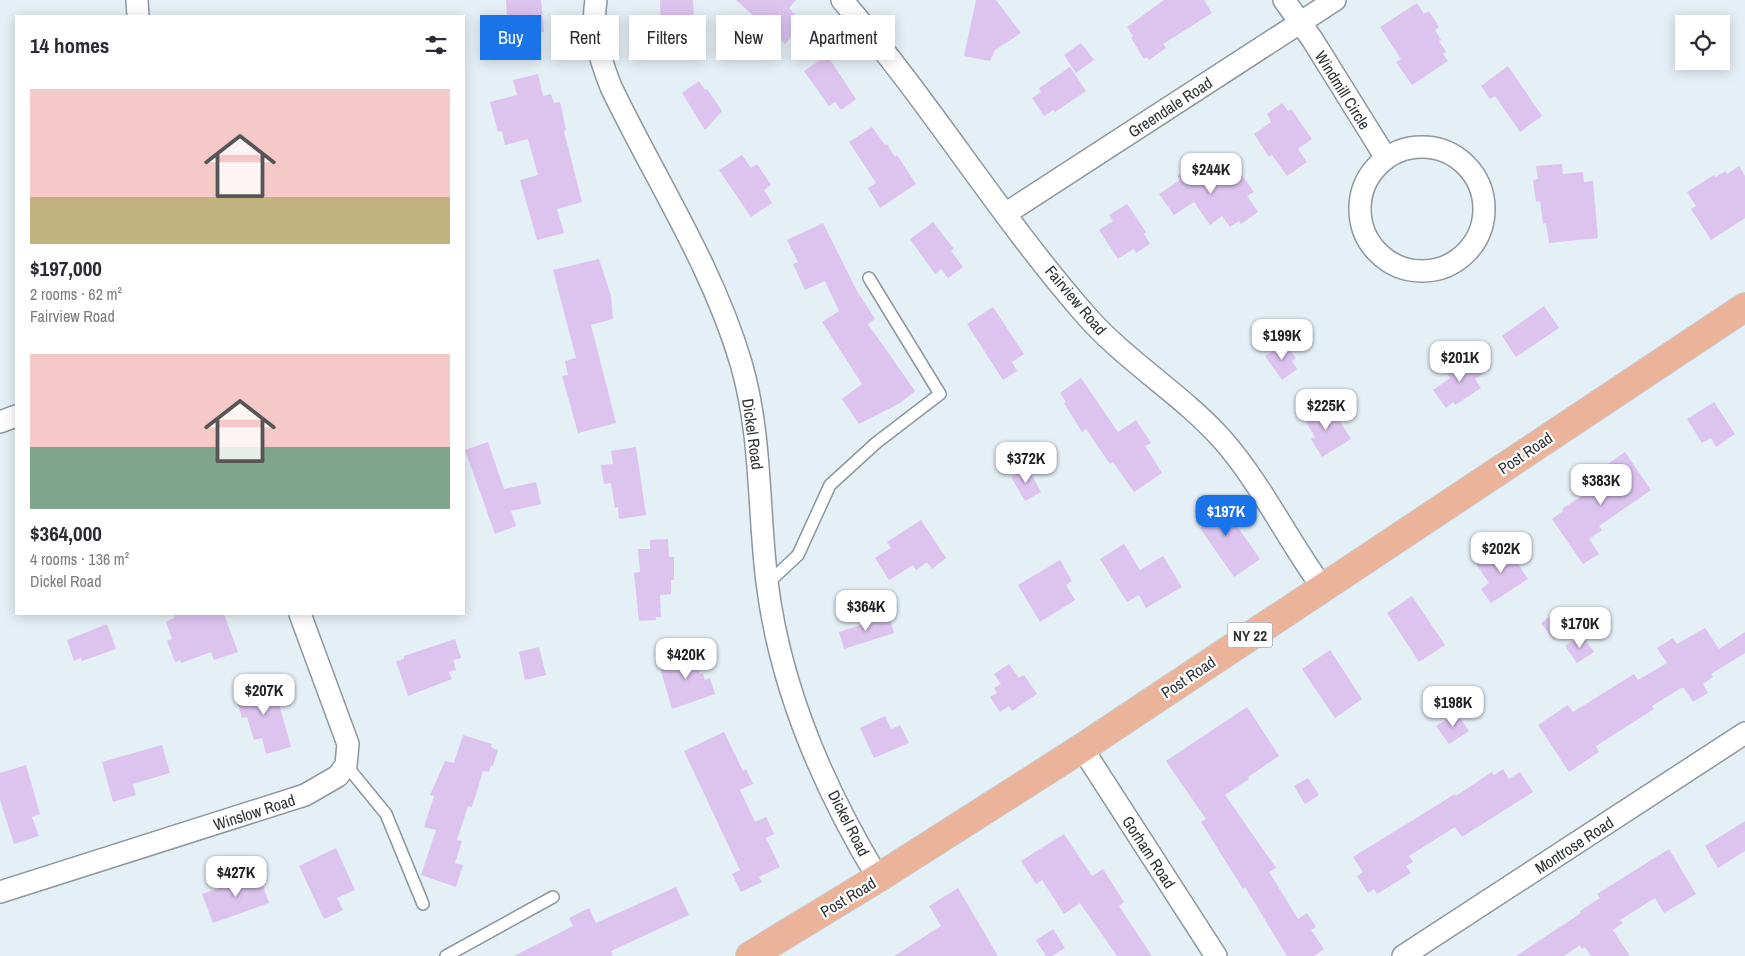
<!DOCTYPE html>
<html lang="en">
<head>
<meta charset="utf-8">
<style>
  :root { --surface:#fff; --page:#f7f7f7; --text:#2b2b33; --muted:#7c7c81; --accent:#1a73e8 }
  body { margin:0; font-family:"Archivo Narrow",sans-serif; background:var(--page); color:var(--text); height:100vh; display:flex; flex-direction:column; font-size:19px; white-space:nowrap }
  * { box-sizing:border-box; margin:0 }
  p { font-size:16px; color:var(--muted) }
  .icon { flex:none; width:28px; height:28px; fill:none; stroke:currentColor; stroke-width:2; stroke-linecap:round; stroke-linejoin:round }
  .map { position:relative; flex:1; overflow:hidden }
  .details { position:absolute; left:15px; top:15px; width:450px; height:600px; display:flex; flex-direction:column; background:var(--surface); border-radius:0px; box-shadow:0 2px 12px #0003 }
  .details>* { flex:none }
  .banner { position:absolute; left:480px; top:15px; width:475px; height:45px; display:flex; gap:10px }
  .controls { position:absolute; left:1675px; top:15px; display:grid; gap:10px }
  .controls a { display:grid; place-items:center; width:55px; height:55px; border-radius:0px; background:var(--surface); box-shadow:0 2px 12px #0003; font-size:25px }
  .price { position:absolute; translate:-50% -42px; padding:0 11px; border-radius:10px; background:#fff; color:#222; font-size:16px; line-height:32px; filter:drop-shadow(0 1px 2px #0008) }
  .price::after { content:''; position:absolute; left:50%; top:30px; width:15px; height:11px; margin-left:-8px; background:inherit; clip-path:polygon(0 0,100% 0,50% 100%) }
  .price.current { background:var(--accent); color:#fff }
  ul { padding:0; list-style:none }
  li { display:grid; align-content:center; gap:10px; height:265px; padding:0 15px }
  li span { display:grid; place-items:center; height:155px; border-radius:0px; color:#555 }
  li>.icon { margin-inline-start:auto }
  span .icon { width:90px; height:90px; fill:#fffc; stroke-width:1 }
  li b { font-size:21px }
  h2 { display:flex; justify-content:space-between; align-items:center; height:60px; padding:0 15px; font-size:21px }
  .pill { padding:0 18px; border-radius:0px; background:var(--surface); box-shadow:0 2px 12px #0003; font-size:18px; line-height:45px }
  .pill.current { background:var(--accent); color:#fff }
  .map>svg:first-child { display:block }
  .building { fill:#dcc4ef }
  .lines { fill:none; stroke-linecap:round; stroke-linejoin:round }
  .lane-casing { stroke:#8e979e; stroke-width:14 }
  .street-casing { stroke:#8e979e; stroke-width:24 }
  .primary-casing { stroke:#c9caca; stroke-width:30 }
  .lane { stroke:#fff; stroke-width:11 }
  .street { stroke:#fff; stroke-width:21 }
  .primary { stroke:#ebb39a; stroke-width:28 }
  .labels { text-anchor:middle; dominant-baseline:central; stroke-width:4.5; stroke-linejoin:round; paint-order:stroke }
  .shield { fill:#fff; stroke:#6d7072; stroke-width:1 }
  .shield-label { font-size:15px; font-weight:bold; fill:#2e3235 }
  .street-label { font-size:16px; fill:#2e3235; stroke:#fff }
</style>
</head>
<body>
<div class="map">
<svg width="1745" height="956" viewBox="0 0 1745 956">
  <rect width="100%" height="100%" fill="#e5eff6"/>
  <path class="building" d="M506 0H541L544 32 508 34Z
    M660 0H693L695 36 661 37Z
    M736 0H796L789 8 804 23 785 44Z
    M976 0H996L1021 33 995 50 990 61 964 56Z
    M1164 0H1204L1212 13 1163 44 1166 48 1149 60 1147 57 1144 59 1131 38 1133 36 1127 27Z
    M1417 3 1424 14 1429 11 1439 27 1435 30 1441 40 1439 41 1446 52 1443 54 1448 61 1412 85 1396 62 1401 59 1380 27Z
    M1081 43 1094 60 1076 73 1064 55Z
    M827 55 856 99 841 110 835 102 829 106 804 71Z
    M1508 66 1542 116 1520 132 1495 96 1490 99 1481 86Z
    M1070 67 1086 91 1055 112 1053 110 1044 116 1032 98 1041 92 1039 88Z
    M538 74 543 96 551 94 554 103 560 102 566 130 564 131 582 202 557 209 564 233 537 240 520 180 538 175 528 139 505 145 502 131 498 132 490 102 517 95 513 80Z
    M699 81 705 90 707 89 722 111 705 130 682 93Z
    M1282 103 1288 111 1291 109 1312 139 1298 149 1307 162 1287 176 1272 155 1269 157 1254 134 1271 122 1267 114Z
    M872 127 885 145 887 144 895 157 897 155 916 184 880 208 868 188 876 183 849 142Z
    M742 155 751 168 757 164 771 185 764 190 772 203 751 217 719 170Z
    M1202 158 1220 184 1239 171 1254 192 1247 196 1258 212 1241 224 1239 221 1230 227 1222 216 1210 225 1194 202 1174 215 1159 194 1180 180 1177 176Z
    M1562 164 1563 174 1583 172 1584 182 1593 181 1598 238 1549 243 1546 223 1543 224 1540 201 1536 202 1533 180 1538 179 1536 166Z
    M1739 166 1745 176V218L1711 240 1691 209 1696 206 1687 192 1714 175 1716 177 1725 171 1727 174Z
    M1127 204 1146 232 1144 234 1150 244 1136 253 1133 249 1118 259 1099 230 1113 221 1109 215Z
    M933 222 954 249 951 251 963 267 948 278 941 269 935 274 910 239Z
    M823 223 857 291 875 319 868 324 915 391 900 403 859 424 842 399 862 384 822 322 839 311 825 281 805 290 793 264 798 262 787 240Z
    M599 259 611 296 613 319 591 325 616 423 578 433 562 376 568 375 565 361 576 358 553 270Z
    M1544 306 1559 328 1516 357 1502 336Z
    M993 307 1024 354 1012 362 1017 371 1003 380 967 324Z
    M1284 343 1296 358 1292 361 1297 369 1282 380 1265 356Z
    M1474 359 1484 373 1475 379 1481 388 1455 405 1453 402 1446 408 1433 390 1450 378 1446 372 1462 360 1465 365Z
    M1081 378 1118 432 1136 420 1151 443 1145 446 1162 473 1134 492 1113 462 1110 464 1086 429 1082 432 1064 403 1066 402 1060 393Z
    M1714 402 1735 434 1716 447 1711 438 1702 443 1687 419Z
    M1322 404 1333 421 1338 418 1351 439 1322 457 1311 439 1315 437 1303 417Z
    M488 442 504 489 536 482 541 504 511 511 516 526 495 534 465 450Z
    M636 447 646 515 619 519 618 507 615 508 611 483 604 484 601 465 613 464 611 451Z
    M1625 452 1651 490 1599 526 1602 530 1589 539 1599 554 1583 564 1552 519 1563 511 1562 509 1606 480 1599 470Z
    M1028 468 1041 492 1025 501 1011 477Z
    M1216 496 1260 559 1234 577 1200 528 1205 525 1194 511Z
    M921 520 946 558 932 569 927 562 916 570 913 565 889 580 875 558 891 548 887 542Z
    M668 539 669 557H674V580H671V594L660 595 661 617H656V620L639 621 634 573 640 572 638 549H650V540Z
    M1124 544 1140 570 1163 556 1182 587 1146 608 1139 595 1127 602 1100 559Z
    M1505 545 1528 579 1491 603 1481 589 1489 583 1476 564Z
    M1060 560 1072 581 1066 585 1075 600 1040 622 1018 585Z
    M1412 596 1445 645 1419 662 1387 613Z
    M1558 611 1571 628 1554 640 1541 623Z
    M173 614H224L238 652 214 660 211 652 181 663 180 660 175 662 167 641 172 639 166 622 174 618Z
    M889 616 894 633 844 649 839 632Z
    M107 624 116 649 82 661 81 658 74 661 67 640Z
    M1705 628 1719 649 1745 632V653L1711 674 1713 677 1703 684 1708 693 1693 702 1684 688H1681L1652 706 1654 709 1596 746 1599 752 1569 772 1538 725 1568 705 1573 712 1634 674 1638 680 1667 663 1657 648 1673 638 1677 644Z
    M1582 635 1594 652 1577 663 1565 646Z
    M455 639 461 658 453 660 456 670 449 672 452 679 408 696 396 661 404 659V656Z
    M692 645 700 674 703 673 705 680 710 678 715 694 672 709 660 668 680 663 676 650Z
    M539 647 546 675 525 680 519 652Z
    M1330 650 1362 699 1335 718 1302 669Z
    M1009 664 1019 678 1024 675 1037 694 1012 711 1009 706 1000 712 990 697 997 693 994 688 1001 684 994 674Z
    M269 680 275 701 278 700 291 747 266 754 262 738 254 740 247 717 242 718 234 690Z
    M1247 707 1279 756 1248 777 1249 779 1225 795 1276 868 1269 872 1298 919 1307 913 1316 927 1311 930 1324 949 1314 956H1287L1245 887 1243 889 1201 822 1206 819 1166 761Z
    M1457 713 1469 731 1449 744 1436 726Z
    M885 716 891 729 900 725 909 743 874 758 860 728Z
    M724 732 743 771 746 769 753 784 740 790 755 822 766 817 774 834 766 838 780 867 759 877 762 882 741 892 732 874 740 870 684 751Z
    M463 735 492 744 491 747 498 750 493 766 491 765 489 772 483 771 472 807 468 806 457 840 462 841 455 863 463 865 456 887 421 875 436 830 424 827 434 796 430 795 445 761 454 763Z
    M162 745 170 773 133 784 136 795 113 802 102 762Z
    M26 765 40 814 32 817 39 836 14 844 0 800V773Z
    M1503 769 1509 779 1520 772 1533 792 1462 837 1455 827 1409 856 1413 862 1406 866 1411 873 1377 894 1374 889 1368 893 1357 876 1363 872 1353 857 1455 794 1456 796 1492 772 1494 775Z
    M1308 778 1319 795 1305 804 1294 786Z
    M1745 821V851L1718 868 1705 846Z
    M1064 834 1092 876 1103 869 1124 902 1119 906 1152 956H1117L1080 903 1064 914 1042 880 1036 884 1021 861Z
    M336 848 355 890 337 898 343 910 324 919 299 866Z
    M1669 849 1696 894 1664 913 1655 898 1620 920 1623 923 1613 930 1630 956H1591L1585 947 1582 949 1580 945 1564 956H1516L1581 913 1580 911 1600 898 1597 894Z
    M259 874 269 903 213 923 202 894Z
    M676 887 689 915 611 951 613 956H514L573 926 569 918 589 908 596 923Z
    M958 888 998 956H894L941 926 929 906Z
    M1053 929 1065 948 1052 956H1046L1036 940Z"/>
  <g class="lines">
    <defs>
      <path id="lane" d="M767 584 798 555 830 485 876 443 940 394 869 278
        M346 765 386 814 423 904
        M446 956 553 897"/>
      <path id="street" d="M137 0 138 16
        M596 0C591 31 600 59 611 87 655 179 712 265 741 363 762 435 758 510 767 582 780 687 824 789 878 878
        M842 0C928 99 997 213 1083 312 1124 360 1179 392 1221 438 1261 483 1287 539 1322 587
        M1284 0 1312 39 1386 158
        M1360 209a62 62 0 1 1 124 0a62 62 0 1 1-124 0Z
        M1005 214 1335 0
        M0 422 16 416
        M1082 748 1216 956
        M0 892 305 795 338 776 346 765 348 744 300 614
        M1403 956 1745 733"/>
      <path id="primary" d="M750 956 878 878 1082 748 1745 307"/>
    </defs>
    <use href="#lane" class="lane-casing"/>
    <use href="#street" class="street-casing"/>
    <use href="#primary" class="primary-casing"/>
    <use href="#lane" class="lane"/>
    <use href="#street" class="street"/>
    <use href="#primary" class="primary"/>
  </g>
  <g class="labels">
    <rect class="shield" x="1227.5" y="622.5" width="45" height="25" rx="4"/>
    <g class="shield-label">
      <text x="1250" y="635">NY 22</text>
    </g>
    <g class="street-label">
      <text transform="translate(1343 90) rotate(58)">Windmill Circle</text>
      <text transform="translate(1170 107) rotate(-33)">Greendale Road</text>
      <text transform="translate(1076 300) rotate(50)">Fairview Road</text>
      <text transform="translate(753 434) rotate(82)">Dickel Road</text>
      <text transform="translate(1525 453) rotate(-34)">Post Road</text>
      <text transform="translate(1188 677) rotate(-34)">Post Road</text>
      <text transform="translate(254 812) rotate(-18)">Winslow Road</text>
      <text transform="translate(849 823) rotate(63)">Dickel Road</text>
      <text transform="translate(1574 845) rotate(-33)">Montrose Road</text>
      <text transform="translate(1149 852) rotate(57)">Gorham Road</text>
      <text transform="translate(848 897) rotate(-31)">Post Road</text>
    </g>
  </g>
</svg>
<div class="controls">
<a><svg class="icon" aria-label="locate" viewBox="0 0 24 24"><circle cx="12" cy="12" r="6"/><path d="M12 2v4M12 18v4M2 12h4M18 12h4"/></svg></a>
</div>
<b class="price" style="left:1211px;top:195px">$244K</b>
<b class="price" style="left:1282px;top:361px">$199K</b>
<b class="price" style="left:1460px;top:383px">$201K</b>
<b class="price" style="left:1326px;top:431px">$225K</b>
<b class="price" style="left:1026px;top:484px">$372K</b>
<b class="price" style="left:1601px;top:506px">$383K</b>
<b class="price current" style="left:1226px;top:537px">$197K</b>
<b class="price" style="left:1501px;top:574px">$202K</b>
<b class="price" style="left:866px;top:632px">$364K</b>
<b class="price" style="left:1580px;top:649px">$170K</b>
<b class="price" style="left:686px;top:680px">$420K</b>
<b class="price" style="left:264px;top:716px">$207K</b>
<b class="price" style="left:1453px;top:728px">$198K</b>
<b class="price" style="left:236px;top:898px">$427K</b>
<div class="banner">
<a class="pill current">Buy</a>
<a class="pill">Rent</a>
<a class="pill">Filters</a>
<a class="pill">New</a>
<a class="pill">Apartment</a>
</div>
<section class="details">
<h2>14 homes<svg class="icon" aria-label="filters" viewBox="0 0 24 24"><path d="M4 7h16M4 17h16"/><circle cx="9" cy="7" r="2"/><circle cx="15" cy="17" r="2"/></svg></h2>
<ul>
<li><span style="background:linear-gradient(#f6c9c9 70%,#c2b280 0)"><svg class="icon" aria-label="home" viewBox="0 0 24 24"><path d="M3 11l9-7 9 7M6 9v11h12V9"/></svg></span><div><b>$197,000</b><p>2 rooms · 62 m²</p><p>Fairview Road</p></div></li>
<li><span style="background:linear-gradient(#f6c9c9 60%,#7fa58c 0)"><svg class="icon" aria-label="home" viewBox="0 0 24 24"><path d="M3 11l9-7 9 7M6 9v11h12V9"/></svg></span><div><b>$364,000</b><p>4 rooms · 136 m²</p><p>Dickel Road</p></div></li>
</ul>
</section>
</div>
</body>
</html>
